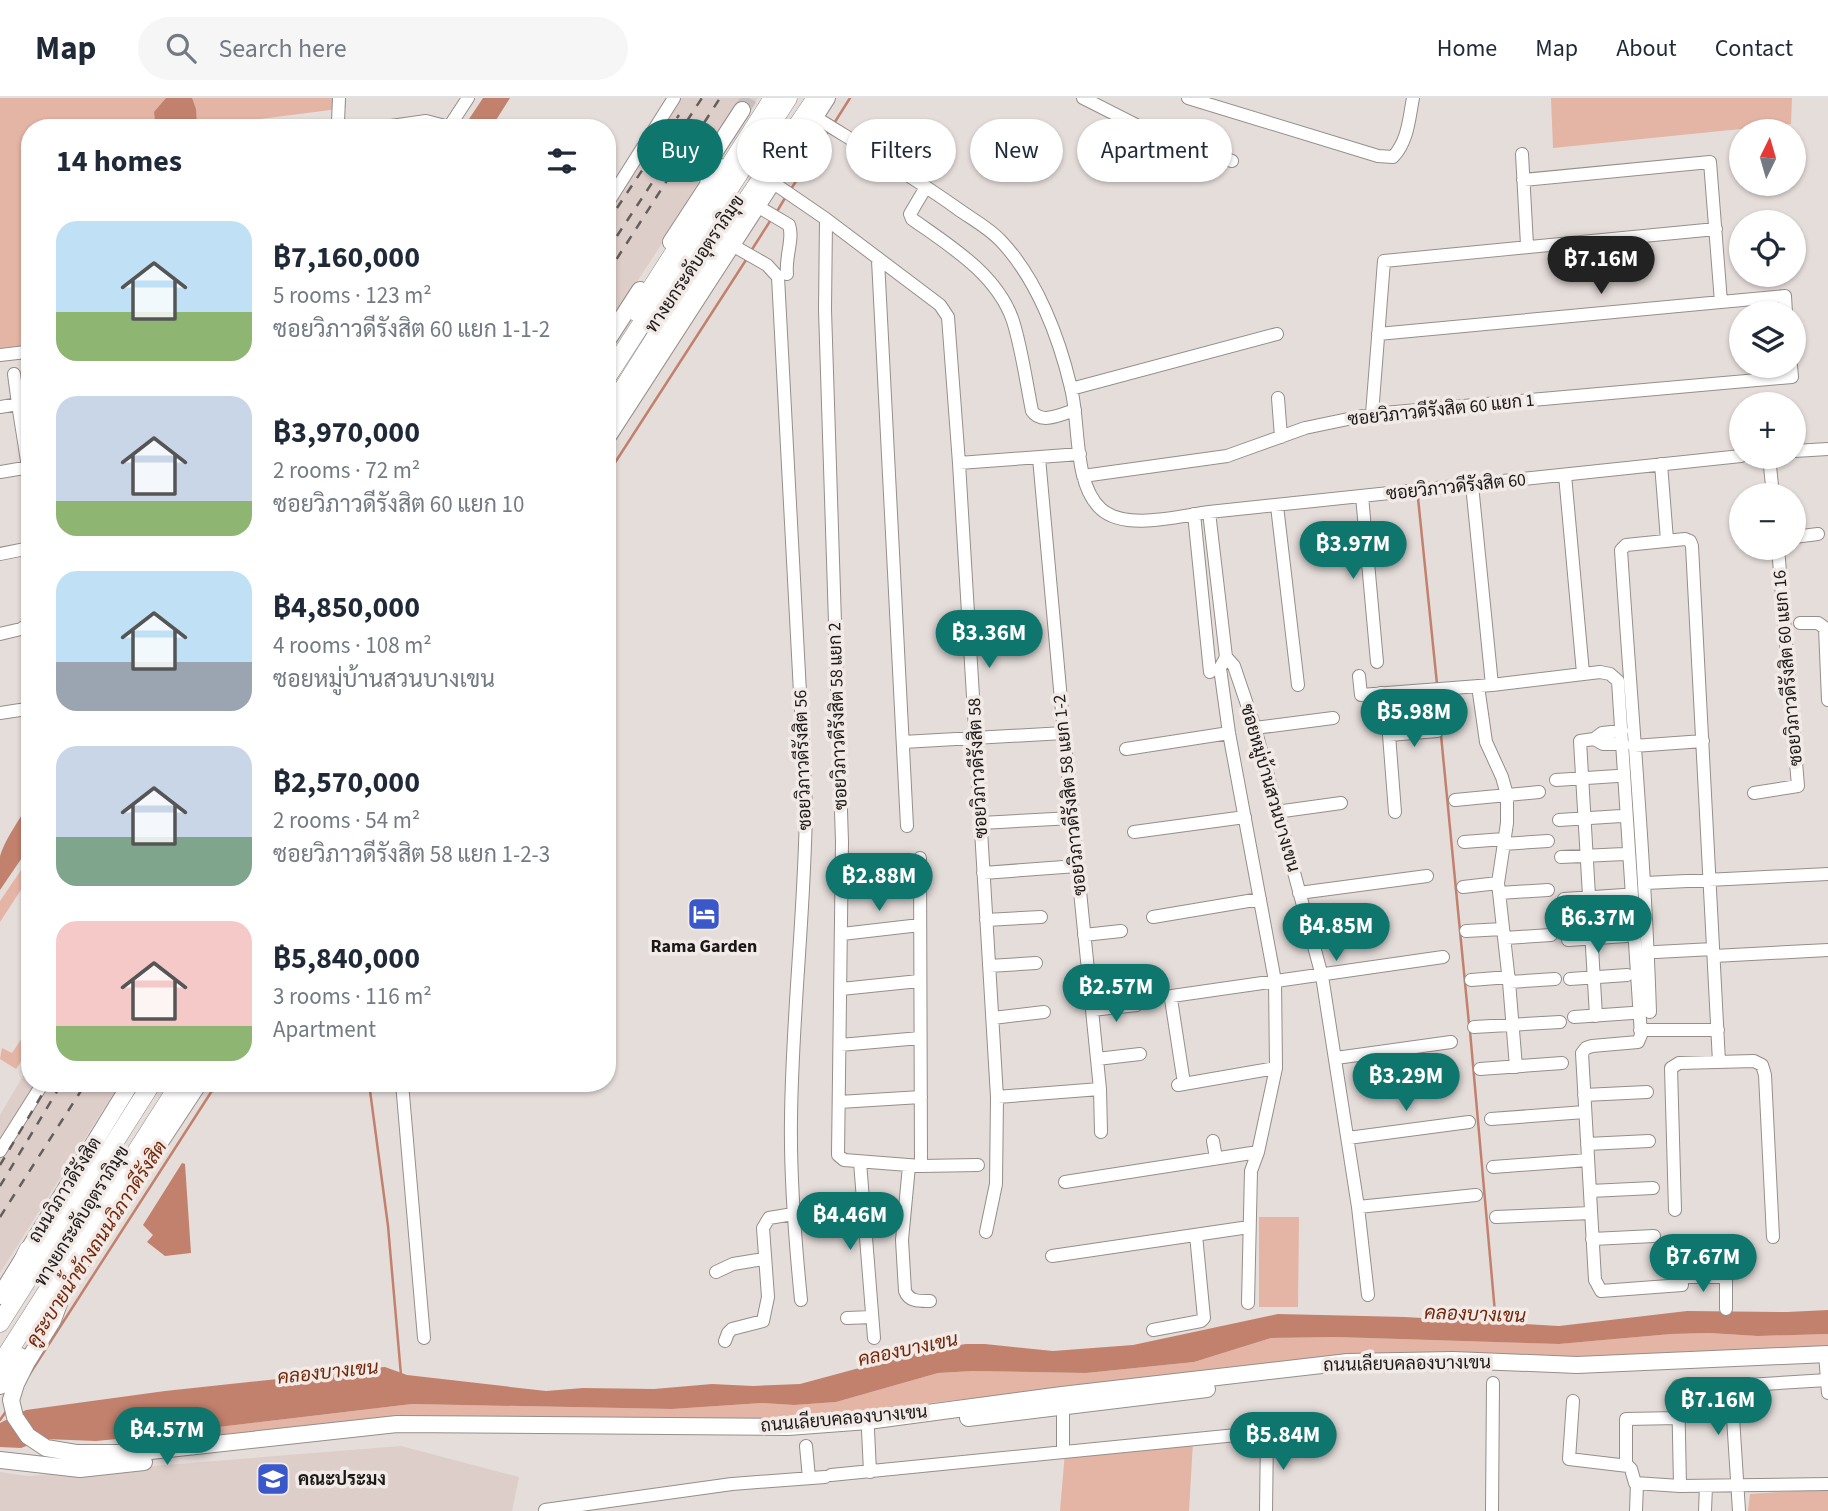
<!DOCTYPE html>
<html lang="en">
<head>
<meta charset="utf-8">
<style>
  :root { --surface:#fff; --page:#f6f6f7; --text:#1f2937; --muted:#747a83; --line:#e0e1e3; --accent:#0f766e }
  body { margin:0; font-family:"Source Sans 3",Sarabun,sans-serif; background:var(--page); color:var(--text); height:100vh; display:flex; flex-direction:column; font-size:26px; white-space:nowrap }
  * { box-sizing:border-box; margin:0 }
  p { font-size:23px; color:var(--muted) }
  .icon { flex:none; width:38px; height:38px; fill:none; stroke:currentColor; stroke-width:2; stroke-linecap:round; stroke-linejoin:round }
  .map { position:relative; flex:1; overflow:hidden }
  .panel { position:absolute; left:21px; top:21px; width:595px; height:973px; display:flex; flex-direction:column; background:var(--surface); border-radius:28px; box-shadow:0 2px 5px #0004 }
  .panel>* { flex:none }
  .hud { position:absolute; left:637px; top:21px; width:665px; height:63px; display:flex; gap:14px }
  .needle { width:46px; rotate:5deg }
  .controls { position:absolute; left:1729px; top:21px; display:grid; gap:14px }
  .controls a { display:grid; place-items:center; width:77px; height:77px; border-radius:50%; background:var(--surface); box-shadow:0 2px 5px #0004; font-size:35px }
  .price { position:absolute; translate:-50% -60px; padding:0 16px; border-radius:24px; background:var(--accent); color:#fff; font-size:23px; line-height:46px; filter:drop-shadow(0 2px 4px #0008) }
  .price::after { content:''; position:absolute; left:50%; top:42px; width:21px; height:16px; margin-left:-10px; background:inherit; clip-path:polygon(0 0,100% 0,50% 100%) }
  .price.current { background:#222; color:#fff }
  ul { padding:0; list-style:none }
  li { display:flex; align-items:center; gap:21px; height:175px; padding:0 35px }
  li span { display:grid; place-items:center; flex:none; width:196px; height:140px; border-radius:21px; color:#555 }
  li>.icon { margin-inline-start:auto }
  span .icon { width:84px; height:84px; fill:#fffc; stroke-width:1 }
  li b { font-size:30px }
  h2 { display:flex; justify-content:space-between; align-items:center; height:84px; padding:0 35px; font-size:30px }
  .chip { padding:0 24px; border-radius:32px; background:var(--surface); box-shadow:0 2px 5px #0004; font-size:24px; line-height:63px }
  .chip.current { background:var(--accent); color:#fff }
  header { display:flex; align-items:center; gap:42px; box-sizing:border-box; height:98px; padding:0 35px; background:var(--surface); border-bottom:2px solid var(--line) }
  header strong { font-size:33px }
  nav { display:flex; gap:38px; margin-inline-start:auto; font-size:24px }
  .search { width:490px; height:63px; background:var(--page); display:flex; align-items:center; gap:18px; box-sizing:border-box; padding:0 24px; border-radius:38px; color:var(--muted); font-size:26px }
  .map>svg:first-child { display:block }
  .built { fill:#decec9 }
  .green { fill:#e4b4a5 }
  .water { fill:#c2816d }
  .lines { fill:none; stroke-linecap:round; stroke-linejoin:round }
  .stream { stroke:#c2816d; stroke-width:2.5 }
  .major-tunnel { stroke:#c7bfbd; stroke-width:16; stroke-dasharray:16 8; stroke-linecap:butt }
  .minor-casing { stroke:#958e8b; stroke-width:14 }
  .major-casing { stroke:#958e8b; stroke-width:18 }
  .highway-casing { stroke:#958e8b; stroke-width:19 }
  .minor { stroke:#fff; stroke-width:12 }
  .major { stroke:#fff; stroke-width:16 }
  .highway { stroke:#fff; stroke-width:18 }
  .rail { stroke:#635f5d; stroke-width:2.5; stroke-dasharray:9 9; stroke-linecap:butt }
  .labels { text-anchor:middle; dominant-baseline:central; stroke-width:7; stroke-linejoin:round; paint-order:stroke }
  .street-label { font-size:18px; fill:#1a1716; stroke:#f2eae7 }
  .poi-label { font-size:18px; font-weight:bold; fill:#1a1716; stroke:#f2eae7 }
  .water-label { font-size:19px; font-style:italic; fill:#722507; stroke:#f2eae7 }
</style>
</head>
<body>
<header>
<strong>Map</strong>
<div class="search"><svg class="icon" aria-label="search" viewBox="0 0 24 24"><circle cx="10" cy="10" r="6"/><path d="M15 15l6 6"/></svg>Search here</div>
<nav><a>Home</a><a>Map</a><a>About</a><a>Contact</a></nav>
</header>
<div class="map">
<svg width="1828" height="1413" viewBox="0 0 1828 1413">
  <rect width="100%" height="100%" fill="#e5ddda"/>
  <path class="built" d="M680 0H758L607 229V112Z
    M30 966V985H120L0 1175V1017Z
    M401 1348 519 1379 512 1413H0V1374L27 1378Z"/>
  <path class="green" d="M0 0H346V10L253 22 250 30H30V247L0 250Z
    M1551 0H1792L1791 26 1553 50Z
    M30 759V778L0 824V803Z
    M30 928V950L16 971 0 961 2 950 12 955Z
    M1259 1119H1299L1298 1209H1259Z
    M1709 1235 1758 1238 1828 1236V1250L1579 1263 1348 1259 794 1320 459 1321 128 1352 127 1340 412 1306 672 1311 762 1305 794 1307 836 1304 938 1275 973 1273 1086 1275 1194 1264 1271 1240 1336 1239 1559 1246 1671 1236Z
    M1193 1343 1189 1413H1060L1065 1354Z
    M1828 1391V1413H1748L1750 1396Z"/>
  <path class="water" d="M166 0H192L196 11 197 30H156L154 14Z
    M483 0H510L491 30H463Z
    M30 705V748L0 792C0 782 0 769 0 759 2 747 22 716 30 705Z
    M182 1065 185 1066 191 1155 165 1158 147 1144 153 1137 143 1127Z
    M1828 1212V1236L1758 1238 1709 1235 1671 1236 1559 1246 1336 1239 1271 1240 1194 1264 1086 1275 973 1273 938 1275 836 1304 794 1307 762 1305 672 1311 412 1306 127 1340 96 1343 45 1341 21 1350 0 1349V1325L26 1312 165 1293 316 1277 323 1273 385 1269 407 1277 546 1293 583 1290 654 1291 712 1286 753 1288 800 1286 926 1252 966 1246H985L1053 1253 1133 1247 1278 1216 1405 1219 1559 1228 1687 1213 1787 1214Z"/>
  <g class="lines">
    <path class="stream" d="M833 27 850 0
      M791 91 829 32
      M776 115 785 100
      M751 153 772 120
      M607 377 746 162
      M1418 400 1437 586
      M1438 595 1441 630
      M1441 637 1469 926
      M1470 933 1496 1226
      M369 985 388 1128 401 1277
      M29 1277 217 985
      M0 1322 7 1312"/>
    <path class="major-tunnel" d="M742 12 749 0"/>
    <defs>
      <path id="minor" d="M339 0 338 24 341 30
        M1083 0 1160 39 1232 63
        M1188 0 1378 58 1393 59C1408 43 1409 21 1413 0
        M815 19C863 49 912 78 958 111 972 121 989 130 1001 143 1037 181 1059 239 1071 290 1080 325 1073 386 1101 411 1125 433 1179 418 1209 414L1741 358
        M377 30 426 23 449 29 468 0
        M1522 56 1527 147
        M1523 82 1710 64 1721 204
        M772 84 826 121 940 207 948 219 959 365 997 999 996 1086 986 1134
        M926 89 910 116 912 121C950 148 997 176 1013 223 1022 252 1026 283 1032 313 1041 327 1062 316 1075 312
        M607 106 674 0
        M757 108 789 127C794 140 785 159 787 176
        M826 121 825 212 842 744 838 1057 844 1062 921 1068 978 1067
        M732 147 767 167 778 179 806 708C805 812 792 917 791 1021 790 1082 795 1142 801 1202
        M878 162 907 728
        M1378 236 1785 198 1786 215
        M0 257 26 254 30 257
        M14 276 18 306
        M1071 291 1277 236
        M1278 300 1281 339
        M0 309 18 306 28 369
        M1372 316 1384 163 1716 131
        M1794 353 1828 351
        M1769 359 1773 397
        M1039 360 1064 635 1100 991 1101 1034
        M959 365 1080 356
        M1661 366 1667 442
        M0 374 30 369
        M1565 377 1583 575
        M1083 378 1227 358 1305 330 1372 316 1792 279 1791 268
        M1472 387 1492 587
        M1362 398 1377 564
        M1277 408 1298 587
        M1209 414 1226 559 1220 570 1229 635 1275 883 1276 970 1258 1054 1251 1073 1248 1205
        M1194 416 1210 574
        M1794 439 1818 436
        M0 456 30 450
        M1800 525H1818L1825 530 1828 602
        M0 536 21 531 30 525
        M1226 559 1234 568 1255 630 1322 878 1358 1109 1368 1197
        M1359 578 1361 597 1492 587 1600 574 1610 576 1618 583 1641 937 1638 944 1592 948 1586 950 1582 955 1595 1182 1601 1193 1682 1187 1680 1149
        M1478 588 1486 644 1502 679 1507 697V725L1498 785 1509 884 1516 969
        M1381 595 1389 637 1395 714
        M0 615 20 612
        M1255 630 1333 620
        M1622 633 1602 635 1594 641 1603 646H1623
        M1389 637 1437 633
        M1594 641 1580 643 1596 918
        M903 644 1064 635
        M1634 648 1703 643
        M1126 651 1229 635
        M1556 682 1617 678
        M1754 695 1798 688 1778 450
        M1455 702 1539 694
        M1276 714 1341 705
        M1559 722 1621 718
        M981 725 1073 720
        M1134 734 1245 719
        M1464 744 1504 741
        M1503 746 1548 743
        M1561 759 1624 756
        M920 760 921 1068
        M983 775 1077 768
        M842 778 920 779
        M1646 785 1828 776
        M1463 789 1498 785
        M1299 795 1427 778
        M1499 795 1548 792
        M1564 801 1624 797
        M1153 819 1260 801
        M986 822 1041 819
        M1466 833 1503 831
        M842 836 920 827
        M1084 837 1121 833
        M1505 840 1551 837
        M1568 842 1626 838
        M1656 854 1713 851
        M1714 858 1828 852
        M989 868 1036 865
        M1570 881 1627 877
        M1471 882 1509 879
        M1509 884 1555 881
        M841 891 919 883
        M1092 912 1137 907
        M1650 914C1645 760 1631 606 1621 452L1626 447 1685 441 1690 443 1692 448 1719 964
        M1574 919 1632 915
        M993 920 1044 914
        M1474 929 1560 924
        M1640 932H1718
        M840 947 920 940
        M1336 960 1451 944
        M1097 961 1140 956
        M1480 971 1562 965
        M1183 979 1171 901 1172 898 1443 859
        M402 985 424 1240
        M1178 987 1276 970
        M1584 997 1647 994
        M997 999 1100 991
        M839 1004 921 999
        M1491 1021 1585 1014
        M1348 1040 1469 1024
        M1213 1043 1216 1060
        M1587 1046 1649 1043
        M0 1053 43 985
        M860 1064 874 1240
        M909 1068 902 1142 905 1193C909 1204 920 1203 930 1203
        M1493 1069 1588 1062
        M1065 1084 1258 1054
        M1590 1093 1653 1090
        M1358 1109 1476 1097
        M1675 1112 1671 970 1679 965 1754 963 1762 967 1765 977 1773 1139
        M1496 1119 1591 1115
        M1592 1141 1654 1138
        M1052 1158 1249 1129
        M716 1174 733 1166 764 1161
        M1682 1179H1726V1211
        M847 1220 872 1219
        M1153 1232 1201 1223 1204 1220 1196 1137
        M725 1243 728 1235 732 1231 763 1223 768 1199 763 1130 769 1120 793 1116
        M1825 1256 1828 1295
        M1678 1288 1680 1388
        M1573 1303 1569 1361 1628 1368 1631 1371 1635 1385 1680 1388 1828 1386
        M868 1332 870 1374
        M806 1348 809 1380
        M1063 1354V1309
        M1626 1368V1321L1678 1320
        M831 1377 1267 1334 1266 1413
        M545 1412 732 1386 825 1379
        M1492 1413 1493 1285
        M1636 1413 1637 1385
        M1705 1413 1706 1388
        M1739 1413 1731 1288 1827 1282"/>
      <path id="major" d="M708 81 714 55 742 12
        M671 144 720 69
        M607 243 640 192
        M607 340 827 0
        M65 1189 53 1222 27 1264 16 1286 11 1302 15 1319 28 1338 46 1350 76 1355H132L397 1326 788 1329 868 1323 1062 1297 1348 1264 1453 1262 1577 1267 1828 1256
        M0 1198 131 985
        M59 1198 199 985
        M0 1288 20 1258
        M968 1320 1207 1291
        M0 1362 80 1371 144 1364"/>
      <path id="highway" d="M636 214 773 0
        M607 279 788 0
        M607 316 677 205 816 0
        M11 1189 28 1152
        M0 1225 152 985
        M0 1267 180 985"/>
    </defs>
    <use href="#minor" class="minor-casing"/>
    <use href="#major" class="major-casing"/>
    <use href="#highway" class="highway-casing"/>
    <use href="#minor" class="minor"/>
    <use href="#major" class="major"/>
    <use href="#highway" class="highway"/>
    <path class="rail" d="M677 38 702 0
      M607 125 679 17
      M607 153 687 32
      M607 176 720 0
      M0 1067 49 985
      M0 1088 62 985
      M0 1119 86 985"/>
  </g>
  <defs>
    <symbol id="hotel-square" viewBox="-11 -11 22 22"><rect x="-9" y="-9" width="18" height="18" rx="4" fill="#3b58ca" stroke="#f2eae7"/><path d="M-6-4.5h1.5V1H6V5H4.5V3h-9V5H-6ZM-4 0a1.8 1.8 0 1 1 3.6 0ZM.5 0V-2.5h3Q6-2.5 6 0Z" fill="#fff"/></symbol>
    <symbol id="university-square" viewBox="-11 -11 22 22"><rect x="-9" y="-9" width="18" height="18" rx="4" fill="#3b58ca" stroke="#f2eae7"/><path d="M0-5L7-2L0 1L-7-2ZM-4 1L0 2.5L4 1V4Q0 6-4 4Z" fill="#fff"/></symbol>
  </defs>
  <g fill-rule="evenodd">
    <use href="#hotel-square" x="685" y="797" width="38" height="38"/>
    <use href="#university-square" x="254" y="1362" width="38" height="38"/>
  </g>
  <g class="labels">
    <g class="street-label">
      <text transform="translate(695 166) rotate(-56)">ทางยกระดับอุตราภิมุข</text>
      <text transform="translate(1441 312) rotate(-6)">ซอยวิภาวดีรังสิต 60 แยก 1</text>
      <text transform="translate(1456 389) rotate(-6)">ซอยวิภาวดีรังสิต 60</text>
      <text transform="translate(1788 570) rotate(-95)">ซอยวิภาวดีรังสิต 60 แยก 16</text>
      <text transform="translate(838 618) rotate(-92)">ซอยวิภาวดีรังสิต 58 แยก 2</text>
      <text transform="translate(803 662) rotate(-92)">ซอยวิภาวดีรังสิต 56</text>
      <text transform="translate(978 670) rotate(-93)">ซอยวิภาวดีรังสิต 58</text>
      <text transform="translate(1270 690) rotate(74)">ซอยหมู่บ้านสวนบางเขน</text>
      <text transform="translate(1070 697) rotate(-96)">ซอยวิภาวดีรังสิต 58 แยก 1-2</text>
      <text transform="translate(65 1092) rotate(-58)">ถนนวิภาวดีรังสิต</text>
      <text transform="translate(82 1118) rotate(-58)">ทางยกระดับอุตราภิมุข</text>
      <text transform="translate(1407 1266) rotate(-1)">ถนนเลียบคลองบางเขน</text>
      <text transform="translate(844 1321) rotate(-5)">ถนนเลียบคลองบางเขน</text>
    </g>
    <g class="poi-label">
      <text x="704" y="848">Rama Garden</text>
      <text x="298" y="1381" text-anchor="start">คณะประมง</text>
    </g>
    <g class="water-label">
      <text transform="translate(97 1146) rotate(-57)">คูระบายน้ำข้างถนนวิภาวดีรังสิต</text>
      <text transform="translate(1475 1217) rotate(2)">คลองบางเขน</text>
      <text transform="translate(908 1252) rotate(-12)">คลองบางเขน</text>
      <text transform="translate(328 1275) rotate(-6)">คลองบางเขน</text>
    </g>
  </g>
</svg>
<div class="controls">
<a><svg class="needle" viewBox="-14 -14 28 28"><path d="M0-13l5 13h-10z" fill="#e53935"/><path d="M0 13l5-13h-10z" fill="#747a83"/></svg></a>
<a><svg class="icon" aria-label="locate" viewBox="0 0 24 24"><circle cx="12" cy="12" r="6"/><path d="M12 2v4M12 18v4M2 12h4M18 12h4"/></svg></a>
<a><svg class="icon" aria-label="layers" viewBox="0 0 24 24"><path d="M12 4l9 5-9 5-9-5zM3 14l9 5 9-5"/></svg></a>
<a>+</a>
<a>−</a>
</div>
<b class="price current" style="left:1601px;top:198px">฿7.16M</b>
<b class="price" style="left:1353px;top:483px">฿3.97M</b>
<b class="price" style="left:989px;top:572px">฿3.36M</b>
<b class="price" style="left:1414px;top:651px">฿5.98M</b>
<b class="price" style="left:879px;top:815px">฿2.88M</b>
<b class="price" style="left:1598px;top:857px">฿6.37M</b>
<b class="price" style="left:1336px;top:865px">฿4.85M</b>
<b class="price" style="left:1116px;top:926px">฿2.57M</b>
<b class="price" style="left:1406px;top:1015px">฿3.29M</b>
<b class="price" style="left:850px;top:1154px">฿4.46M</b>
<b class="price" style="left:1703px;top:1196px">฿7.67M</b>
<b class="price" style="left:1718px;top:1339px">฿7.16M</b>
<b class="price" style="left:167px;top:1369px">฿4.57M</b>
<b class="price" style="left:1283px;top:1374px">฿5.84M</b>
<div class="hud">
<a class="chip current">Buy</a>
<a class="chip">Rent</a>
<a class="chip">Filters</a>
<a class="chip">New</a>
<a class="chip">Apartment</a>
</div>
<section class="panel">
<h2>14 homes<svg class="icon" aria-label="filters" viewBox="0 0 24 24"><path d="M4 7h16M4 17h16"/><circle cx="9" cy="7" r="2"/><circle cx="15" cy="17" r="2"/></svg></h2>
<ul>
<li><span style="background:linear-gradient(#bfe0f5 65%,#8fb573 0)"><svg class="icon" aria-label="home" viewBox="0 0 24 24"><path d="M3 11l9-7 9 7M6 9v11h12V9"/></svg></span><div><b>฿7,160,000</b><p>5 rooms · 123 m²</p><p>ซอยวิภาวดีรังสิต 60 แยก 1-1-2</p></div></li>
<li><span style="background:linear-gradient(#c9d6e8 75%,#8fb573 0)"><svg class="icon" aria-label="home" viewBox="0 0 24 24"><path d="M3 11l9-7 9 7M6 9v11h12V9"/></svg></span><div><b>฿3,970,000</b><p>2 rooms · 72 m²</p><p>ซอยวิภาวดีรังสิต 60 แยก 10</p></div></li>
<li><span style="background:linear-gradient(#bfe0f5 65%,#9aa5b1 0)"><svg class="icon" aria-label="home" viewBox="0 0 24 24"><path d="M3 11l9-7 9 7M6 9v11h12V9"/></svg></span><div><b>฿4,850,000</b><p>4 rooms · 108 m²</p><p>ซอยหมู่บ้านสวนบางเขน</p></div></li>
<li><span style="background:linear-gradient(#c9d6e8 65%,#7fa58c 0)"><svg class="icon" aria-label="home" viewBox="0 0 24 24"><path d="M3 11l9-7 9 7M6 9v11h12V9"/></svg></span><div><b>฿2,570,000</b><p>2 rooms · 54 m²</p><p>ซอยวิภาวดีรังสิต 58 แยก 1-2-3</p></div></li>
<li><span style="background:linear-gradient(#f6c9c9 75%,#8fb573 0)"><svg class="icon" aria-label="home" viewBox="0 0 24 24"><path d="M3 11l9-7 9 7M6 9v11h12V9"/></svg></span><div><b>฿5,840,000</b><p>3 rooms · 116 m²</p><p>Apartment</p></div></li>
</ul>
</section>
</div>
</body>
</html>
